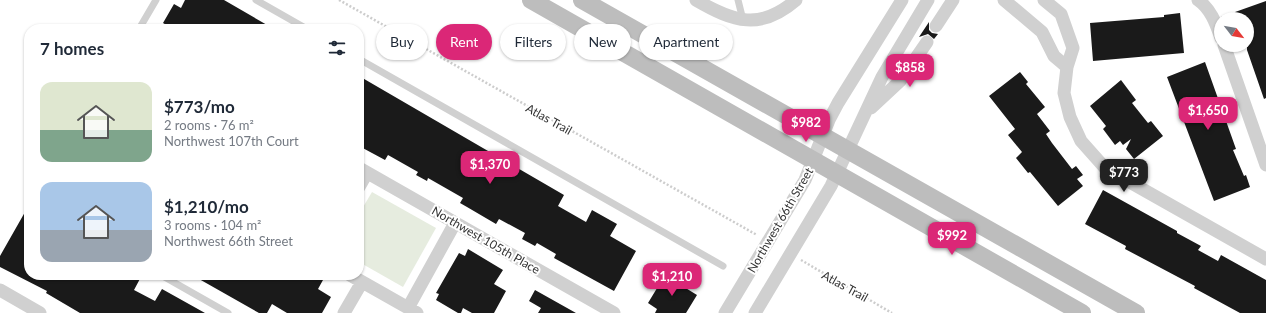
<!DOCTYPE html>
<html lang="en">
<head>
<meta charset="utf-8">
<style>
  :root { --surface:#fff; --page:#f6f6f7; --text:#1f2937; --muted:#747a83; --accent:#db2777 }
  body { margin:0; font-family:Lato,sans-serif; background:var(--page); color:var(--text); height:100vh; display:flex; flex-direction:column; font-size:15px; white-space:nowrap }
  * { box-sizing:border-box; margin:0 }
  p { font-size:13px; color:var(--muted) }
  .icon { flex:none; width:22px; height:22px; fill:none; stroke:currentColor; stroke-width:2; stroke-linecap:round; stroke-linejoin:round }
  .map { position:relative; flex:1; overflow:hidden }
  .side { position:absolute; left:24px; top:24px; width:340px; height:256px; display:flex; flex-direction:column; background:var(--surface); border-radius:16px; box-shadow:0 1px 3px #0004 }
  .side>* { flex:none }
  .hud { position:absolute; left:376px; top:24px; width:380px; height:36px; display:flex; gap:8px }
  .needle { width:26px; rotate:121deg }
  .buttons { position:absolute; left:1214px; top:12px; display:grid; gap:8px }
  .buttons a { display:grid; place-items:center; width:40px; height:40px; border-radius:50%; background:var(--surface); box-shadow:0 1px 3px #0004; font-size:20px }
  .price { position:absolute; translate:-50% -34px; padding:0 9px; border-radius:8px; background:var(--accent); color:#fff; font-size:13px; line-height:26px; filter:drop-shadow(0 1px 2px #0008) }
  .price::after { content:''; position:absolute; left:50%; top:24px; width:12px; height:9px; margin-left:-6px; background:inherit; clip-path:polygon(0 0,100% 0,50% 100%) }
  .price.current { background:#222; color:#fff }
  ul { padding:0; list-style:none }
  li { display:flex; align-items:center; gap:12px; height:100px; padding:0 16px }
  li span { display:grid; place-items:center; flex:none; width:112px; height:80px; border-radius:12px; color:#555 }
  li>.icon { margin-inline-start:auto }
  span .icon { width:48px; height:48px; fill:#fffc; stroke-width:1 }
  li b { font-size:17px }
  h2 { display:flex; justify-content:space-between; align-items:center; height:48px; padding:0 16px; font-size:17px }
  .tag { padding:0 14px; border-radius:18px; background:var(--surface); box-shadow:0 1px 3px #0004; font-size:14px; line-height:36px }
  .tag.current { background:var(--accent); color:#fff }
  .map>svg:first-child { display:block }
  .green { fill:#e6ecdf }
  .building { fill:#1a1a1a }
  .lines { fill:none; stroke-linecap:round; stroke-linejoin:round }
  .path { stroke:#cdcdcd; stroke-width:2.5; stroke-dasharray:2 2; stroke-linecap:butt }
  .service { stroke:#d0d0d0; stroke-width:7 }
  .minor { stroke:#d0d0d0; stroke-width:13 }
  .secondary { stroke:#bdbdbd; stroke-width:18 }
  .labels { text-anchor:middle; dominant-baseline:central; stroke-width:4; stroke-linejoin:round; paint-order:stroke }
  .street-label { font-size:12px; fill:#333; stroke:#fff }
</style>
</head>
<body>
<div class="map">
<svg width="1266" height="313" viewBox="0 0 1266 313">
  <rect width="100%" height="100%" fill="#fff"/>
  <path class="green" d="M372 192 436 228 403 287 359 262V214Z"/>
  <path class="building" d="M185 0H224L274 29H173L163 23 174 4 181 8Z
    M1266 1V98L1264 99 1247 50V19H1222L1221 17Z
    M1180 13 1184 53 1093 61 1090 23 1164 17V15Z
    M929 22V30L932 33 938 34 934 39 928 34 919 37Z
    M1205 62 1236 149 1233 150 1244 176 1246 175 1250 187 1214 201 1167 77Z
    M1020 72 1028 82 1026 84 1045 107 1037 114 1050 131 1046 134 1052 143 1072 169 1076 166 1083 175 1077 179 1083 186 1058 206 1030 172 1028 173 1016 158 1022 152 1008 135 1015 129 989 96Z
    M359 76 564 195 558 206 586 222 592 210 617 224 610 236 636 251 614 291 554 258 556 254 537 243 535 246 522 239 525 233 499 219 496 224 467 207 460 203 463 198 428 178 427 181 416 175 418 172 388 155 385 160 359 146Z
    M1121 80 1136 100 1132 103 1148 123 1151 121 1163 136 1134 159 1126 149 1131 139 1123 145 1120 141 1115 145 1103 129 1106 126 1090 106Z
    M1103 190 1177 231V233L1201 246 1198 250 1218 261 1221 255 1266 280V313H1240L1194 288 1195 286 1125 249 1126 246 1085 224Z
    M29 205V275H142L134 290 155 301 162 289 205 313H80L46 293 47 291 0 267V256Z
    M468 249 503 270 494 284 506 291 494 313H472L463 308 461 313H458L436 300 439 294 436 293 459 253 465 256Z
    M192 275H314L323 280 318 289 331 297 322 313H287L272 304 267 313H259Z
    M665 275 672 280 675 275 687 282 684 287 697 295 686 313H655L657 309 648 303Z
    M535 290 576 313H538L541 308 529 301Z"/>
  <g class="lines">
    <path class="path" d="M339 0 757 235
      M801 260 892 313"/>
    <path class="service" d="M256 0 307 29
      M738 0 743 20
      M139 29 156 0
      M359 59 723 266
      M161 275 228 313"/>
    <path class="minor" d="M696 0C734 22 760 31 796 0
      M1004 0 1042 32 1054 56 1067 67
      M1044 0 1061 14 1073 48 1067 67 1064 93 1070 117 1081 141 1105 168 1266 259
      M1198 0C1211 9 1216 24 1221 38
      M936 26 953 0
      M1224 45 1266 165
      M871 108 900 81 927 42
      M359 168 614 313
      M359 187 367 173
      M350 275 417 313
      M0 290 40 313
      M408 308 455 223
      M344 313 362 282
      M725 313 805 180 829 120 838 103 902 0
      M755 313 831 186 882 77 928 0"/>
    <path class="secondary" d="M531 0 1082 313
      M582 0 1136 313"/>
  </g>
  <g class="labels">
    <g class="street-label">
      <text transform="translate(549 119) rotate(29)">Atlas Trail</text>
      <text transform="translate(780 220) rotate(-60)">Northwest 66th Street</text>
      <text transform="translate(486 240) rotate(30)">Northwest 105th Place</text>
      <text transform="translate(845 286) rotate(29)">Atlas Trail</text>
    </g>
  </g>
</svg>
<div class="buttons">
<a><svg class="needle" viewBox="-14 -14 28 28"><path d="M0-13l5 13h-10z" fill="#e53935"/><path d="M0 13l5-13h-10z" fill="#747a83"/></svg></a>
</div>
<b class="price" style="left:910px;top:88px">$858</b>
<b class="price" style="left:1208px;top:131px">$1,650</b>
<b class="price" style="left:806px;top:143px">$982</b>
<b class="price" style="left:490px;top:185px">$1,370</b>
<b class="price current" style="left:1124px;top:193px">$773</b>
<b class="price" style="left:952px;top:256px">$992</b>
<b class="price" style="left:672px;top:297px">$1,210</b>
<div class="hud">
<a class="tag">Buy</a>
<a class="tag current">Rent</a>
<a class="tag">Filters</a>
<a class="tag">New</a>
<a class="tag">Apartment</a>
</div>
<section class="side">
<h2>7 homes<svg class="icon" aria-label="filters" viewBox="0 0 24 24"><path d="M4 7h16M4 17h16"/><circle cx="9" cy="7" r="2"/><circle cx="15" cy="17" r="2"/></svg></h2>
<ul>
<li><span style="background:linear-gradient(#dfe7d0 60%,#7fa58c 0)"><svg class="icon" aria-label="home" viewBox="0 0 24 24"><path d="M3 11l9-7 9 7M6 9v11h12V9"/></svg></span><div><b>$773/mo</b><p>2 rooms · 76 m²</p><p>Northwest 107th Court</p></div></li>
<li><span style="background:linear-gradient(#a9c7e8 60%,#9aa5b1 0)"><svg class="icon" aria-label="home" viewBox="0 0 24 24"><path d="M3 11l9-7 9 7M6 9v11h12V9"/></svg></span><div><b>$1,210/mo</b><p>3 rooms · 104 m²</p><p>Northwest 66th Street</p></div></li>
</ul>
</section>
</div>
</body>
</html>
